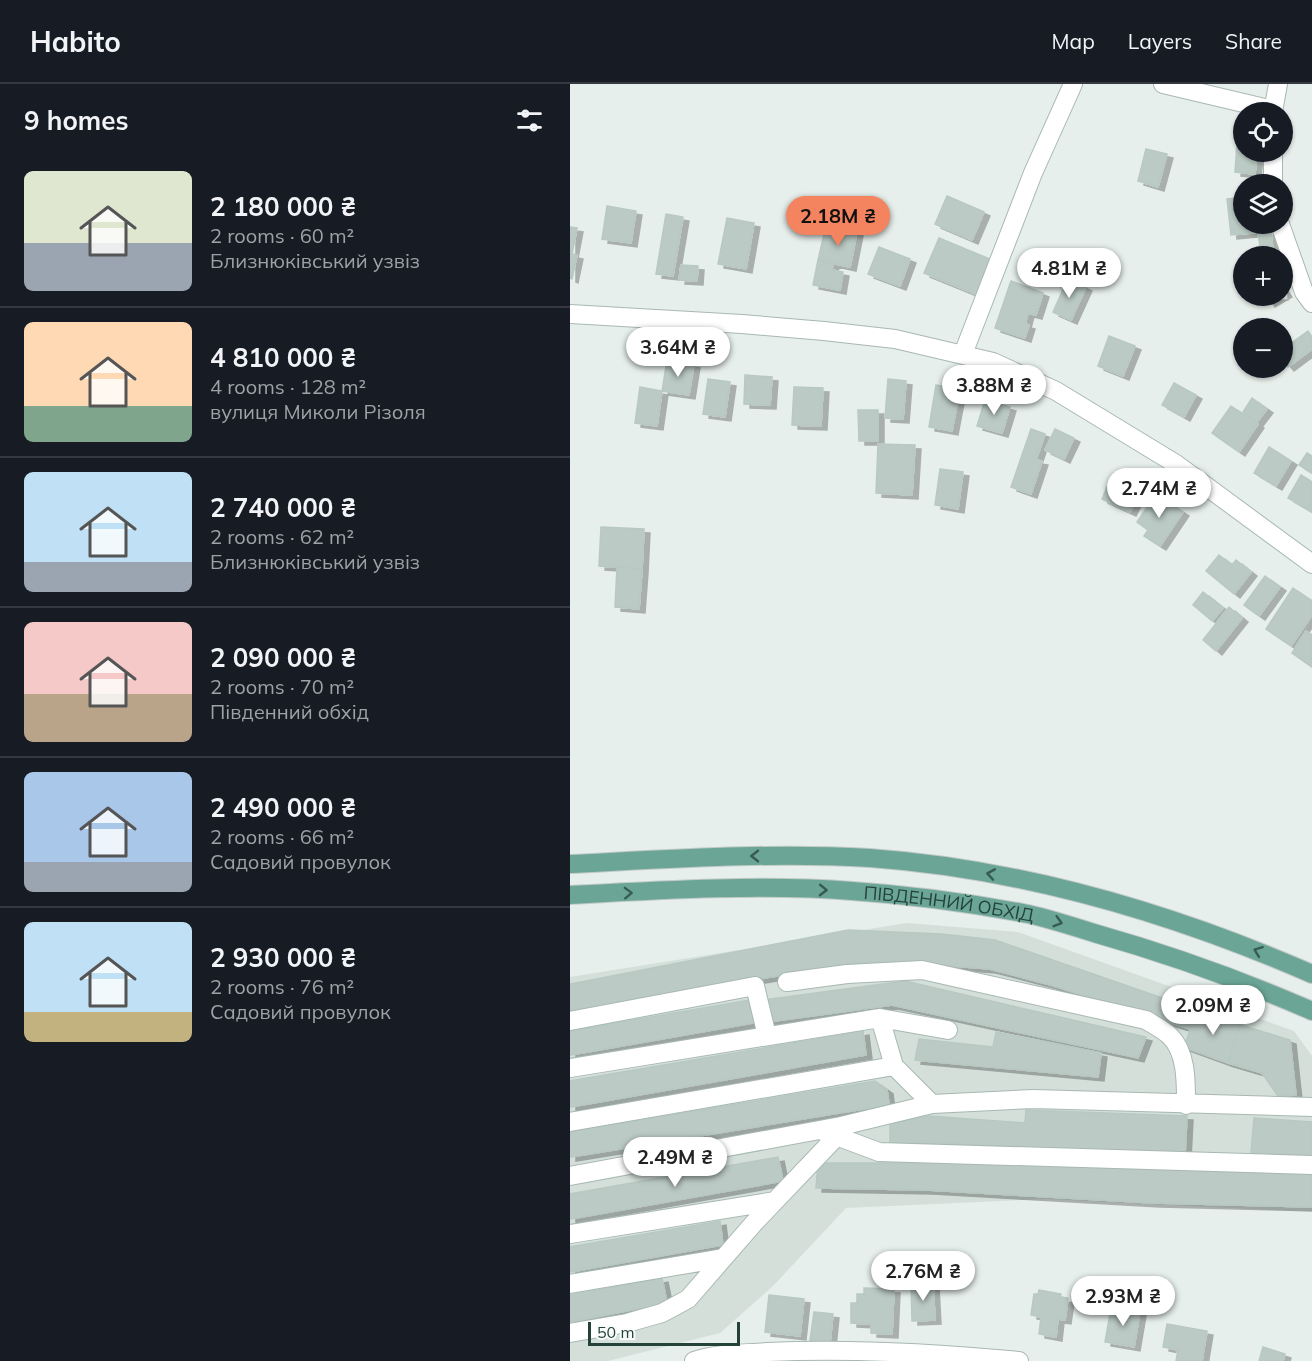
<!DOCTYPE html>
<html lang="en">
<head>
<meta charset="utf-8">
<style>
  :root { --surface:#171b24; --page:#20242c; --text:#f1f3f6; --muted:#9ea1a6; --line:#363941; --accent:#f4845f }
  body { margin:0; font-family:Mulish,sans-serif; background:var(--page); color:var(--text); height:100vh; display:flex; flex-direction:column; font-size:22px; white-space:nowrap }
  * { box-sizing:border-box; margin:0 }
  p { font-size:20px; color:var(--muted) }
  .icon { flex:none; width:33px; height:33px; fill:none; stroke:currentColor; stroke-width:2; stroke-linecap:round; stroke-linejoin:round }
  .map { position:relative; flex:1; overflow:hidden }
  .side { display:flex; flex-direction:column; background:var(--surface); width:570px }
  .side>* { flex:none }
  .buttons { position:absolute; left:663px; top:18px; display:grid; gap:12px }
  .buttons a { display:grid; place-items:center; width:60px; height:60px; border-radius:50%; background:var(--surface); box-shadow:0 2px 4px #0004; font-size:30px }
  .scale { position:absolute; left:18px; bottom:15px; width:152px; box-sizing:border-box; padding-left:6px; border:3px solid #24423a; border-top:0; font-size:16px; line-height:21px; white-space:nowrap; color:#24423a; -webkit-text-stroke:4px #f7fbf9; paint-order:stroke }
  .price { position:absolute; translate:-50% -51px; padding:0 14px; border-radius:21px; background:#fff; color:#222; font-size:20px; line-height:39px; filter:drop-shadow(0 2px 3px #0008) }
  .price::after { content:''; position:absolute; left:50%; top:36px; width:18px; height:14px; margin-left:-9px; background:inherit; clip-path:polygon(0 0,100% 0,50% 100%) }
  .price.current { background:var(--accent); color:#111 }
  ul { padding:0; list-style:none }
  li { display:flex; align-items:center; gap:18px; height:150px; padding:0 24px }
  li+li { border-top:2px solid var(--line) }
  li span { display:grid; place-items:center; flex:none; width:168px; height:120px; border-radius:9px; color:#555 }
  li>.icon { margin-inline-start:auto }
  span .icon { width:72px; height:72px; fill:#fffc; stroke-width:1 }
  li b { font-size:26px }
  h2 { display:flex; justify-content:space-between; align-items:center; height:72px; padding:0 24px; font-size:26px }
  header { display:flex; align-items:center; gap:36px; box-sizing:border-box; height:84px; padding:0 30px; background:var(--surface); border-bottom:2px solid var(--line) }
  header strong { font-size:28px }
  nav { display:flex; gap:33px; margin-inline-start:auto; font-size:21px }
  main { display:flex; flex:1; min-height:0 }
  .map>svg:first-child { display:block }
  .built { fill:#d4dfda }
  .building { fill:#bbcac4; stroke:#b8c9c2; stroke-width:1.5; filter:url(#shadow) }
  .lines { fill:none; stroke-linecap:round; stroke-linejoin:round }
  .minor-casing { stroke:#a8b8b2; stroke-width:20 }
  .major-casing { stroke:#c2cac8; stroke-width:20 }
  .minor { stroke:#fff; stroke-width:18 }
  .major { stroke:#6aa596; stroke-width:18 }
  .oneway { stroke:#365b51 }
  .labels { text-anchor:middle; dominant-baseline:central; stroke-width:6; stroke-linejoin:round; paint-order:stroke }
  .street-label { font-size:18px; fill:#24423a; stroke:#f7fbf9 }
</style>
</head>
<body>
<header>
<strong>Habito</strong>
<nav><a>Map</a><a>Layers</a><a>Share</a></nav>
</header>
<main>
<section class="side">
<h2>9 homes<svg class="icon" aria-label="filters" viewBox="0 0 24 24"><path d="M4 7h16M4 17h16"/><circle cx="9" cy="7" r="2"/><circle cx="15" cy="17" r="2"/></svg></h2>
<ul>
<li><span style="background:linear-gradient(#dfe7d0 60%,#9aa5b1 0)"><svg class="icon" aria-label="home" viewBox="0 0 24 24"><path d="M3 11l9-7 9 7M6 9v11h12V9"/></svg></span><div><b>2 180 000 ₴</b><p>2 rooms · 60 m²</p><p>Близнюківський узвіз</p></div></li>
<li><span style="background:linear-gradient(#ffd9b3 70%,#7fa58c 0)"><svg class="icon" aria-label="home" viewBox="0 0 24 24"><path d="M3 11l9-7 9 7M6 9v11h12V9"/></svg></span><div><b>4 810 000 ₴</b><p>4 rooms · 128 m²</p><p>вулиця Миколи Різоля</p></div></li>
<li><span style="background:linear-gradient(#bfe0f5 75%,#9aa5b1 0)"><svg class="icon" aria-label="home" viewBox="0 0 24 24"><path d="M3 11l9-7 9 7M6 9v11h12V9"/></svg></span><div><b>2 740 000 ₴</b><p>2 rooms · 62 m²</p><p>Близнюківський узвіз</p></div></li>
<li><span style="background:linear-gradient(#f6c9c9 60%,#b9a48a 0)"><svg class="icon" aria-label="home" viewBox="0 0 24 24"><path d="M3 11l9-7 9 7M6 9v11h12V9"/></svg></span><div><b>2 090 000 ₴</b><p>2 rooms · 70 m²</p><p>Південний обхід</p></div></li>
<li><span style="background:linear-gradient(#a9c7e8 75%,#9aa5b1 0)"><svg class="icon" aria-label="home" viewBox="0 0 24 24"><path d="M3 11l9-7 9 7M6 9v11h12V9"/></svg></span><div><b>2 490 000 ₴</b><p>2 rooms · 66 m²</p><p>Садовий провулок</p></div></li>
<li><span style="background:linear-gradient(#bfe0f5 75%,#c2b280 0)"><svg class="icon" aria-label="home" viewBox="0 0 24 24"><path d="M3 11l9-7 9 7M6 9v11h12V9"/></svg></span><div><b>2 930 000 ₴</b><p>2 rooms · 76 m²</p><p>Садовий провулок</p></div></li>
</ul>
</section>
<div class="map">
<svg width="742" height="1277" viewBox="0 0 742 1277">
  <defs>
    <filter id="shadow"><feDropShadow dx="6" dy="4" stdDeviation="0" flood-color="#0004"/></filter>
  </defs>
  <rect width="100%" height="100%" fill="#e6efeb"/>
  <path class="built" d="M337 839 448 848 724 947 742 972V1128L476 1115 276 1124 203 1202 150 1249 38 1277H0V893Z"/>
  <path class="building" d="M667 59 674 60V68H687L685 90 665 88Z
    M576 65 597 70 588 103 568 97Z
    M377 112 414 128 402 156 365 140Z
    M674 113V140H691L692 148 661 151 657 115Z
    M37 122 66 127 61 159 32 155Z
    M96 130 113 133 103 192 86 190Z
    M157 134 184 139 176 185 148 180Z
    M256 142 268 145 266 153 274 154 276 145 287 148 280 183 248 176Z
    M0 143 7 144 2 170 7 171 2 195 0 194Z
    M701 147 703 168 691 170 688 148Z
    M369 154 422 176 408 211 354 189Z
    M309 163 340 175 330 202 298 190Z
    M248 176 263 179 262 186 273 188 270 206 243 201Z
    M111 181 128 182 127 197 109 196Z
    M498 194 516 203 501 236 483 228Z
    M441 197 473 209 466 231 458 229 455 240 459 241 455 254 425 244Z
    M712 203 716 209 699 219 695 212H712Z
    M738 247 742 253V265L718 283 712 276V266Z
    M539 252 565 262 553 292 528 282Z
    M97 276 124 280 119 311 92 307Z
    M175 291 202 293 200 321 174 320Z
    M138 295 160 298 155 333 133 330Z
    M318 295 336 297 333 335 315 334Z
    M604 299 626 311 614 333 592 321Z
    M366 301 390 305 382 347 359 343Z
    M70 303 92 307 87 342 65 339Z
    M224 303 253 304 251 342 222 341Z
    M682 314 697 325 687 338 673 328Z
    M415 316 440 323 432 349 407 342Z
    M661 322 688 340 669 368 642 349Z
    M288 326H308V357H289Z
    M461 345 475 350 466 376 472 377 461 410 441 403Z
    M485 345 504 354 494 375 475 366Z
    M308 360 345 361 342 411 306 409Z
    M699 363 721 377 706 402 684 389Z
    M737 369 742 372V389L729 381Z
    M370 385 393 388 388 425 365 421Z
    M731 391 742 398V428L718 414Z
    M552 394 572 403 560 428 532 415 537 403 546 407Z
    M586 410 613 428 590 462 574 452 578 446 567 438Z
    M31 443 74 445 72 485 29 482Z
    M649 471 662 481 666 476 681 488 664 510 636 487Z
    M47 483 72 485 69 525 45 523Z
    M695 492 710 503 689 532 674 521Z
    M723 504 742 517V531L721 562 696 545Z
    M633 508 653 524 642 537 623 521Z
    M659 523 672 534 646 567 633 556Z
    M736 547 742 551V583L722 569Z
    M278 846 372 850 425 856 627 926 620 945 481 901 420 885 369 881 283 879 0 927V900Z
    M335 897 576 953 568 974 322 921 198 938 194 916Z
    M185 915 189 938 0 971V947Z
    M627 926 671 941 658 979 614 963Z
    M671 941 720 956 726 1011 708 1012 692 989 658 979Z
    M293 947 296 971 0 1023V997Z
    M426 948 531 969 528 993 345 976 349 955 423 963Z
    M305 997 317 1006 319 1021 0 1073V1048Z
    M456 1026 617 1032 615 1071 372 1059 320 1061V1039L359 1032 455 1039Z
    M684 1034 742 1038V1072L681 1069Z
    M208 1073 213 1097 0 1135V1110Z
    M248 1079H458L742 1091V1123L584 1119 357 1106 246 1104Z
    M150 1137 153 1161 0 1188V1163Z
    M92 1194 97 1219 0 1238V1211Z
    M363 1199 365 1236 342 1237 341 1200Z
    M294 1204 324 1205 322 1250 301 1249V1240L281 1239V1219H287V1210H294Z
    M469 1206 491 1210 490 1214 498 1215 495 1236 488 1235 486 1253 469 1250 471 1233 461 1231 464 1210H468Z
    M199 1211 234 1215 230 1252 195 1248Z
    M541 1224 570 1228 564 1263 535 1258Z
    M244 1228 263 1230 260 1259 240 1256Z
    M597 1240 637 1247 632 1277H606L608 1266 593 1263Z
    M693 1263 715 1270 713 1277H689Z"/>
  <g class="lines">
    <defs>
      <path id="minor" d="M593 0 703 26
        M703 28 708 0
        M703 68V100
        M710 140 734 208 742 219
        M0 230 172 240 254 247 325 255 423 278 486 307 606 380 742 480
        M393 270 463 89 503 0
        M217 898 277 890 352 886 576 936C584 941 594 946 600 952 617 969 616 999 616 1021
        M310 934 378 946
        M0 937 185 902 197 952
        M0 984 310 934 324 982
        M0 1038 324 982 362 1020
        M250 1046 309 1068 742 1081
        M0 1092 271 1042 362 1020 463 1015 742 1023
        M0 1150 205 1117
        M0 1200 153 1174
        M0 1249 57 1239 92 1229 118 1215 184 1139 267 1052
        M124 1277C148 1269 172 1270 197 1268 281 1264 366 1269 449 1277"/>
      <g id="major">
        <path d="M0 780C100 775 200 768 300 774 453 785 602 829 742 890"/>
        <path id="s1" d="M0 811C91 806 192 800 282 807 341 811 400 819 458 830 480 835 502 842 524 849 598 870 671 896 742 927"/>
      </g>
    </defs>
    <use href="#minor" class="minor-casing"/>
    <use href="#major" class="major-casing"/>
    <use href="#minor" class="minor"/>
    <use href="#major" class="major"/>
  </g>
  <defs><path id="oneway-chevron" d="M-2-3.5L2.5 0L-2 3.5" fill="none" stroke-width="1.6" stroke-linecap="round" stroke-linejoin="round" transform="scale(1.5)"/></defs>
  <g class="oneway">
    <use href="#oneway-chevron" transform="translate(185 772) rotate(-180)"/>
    <use href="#oneway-chevron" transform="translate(421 790) rotate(-170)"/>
    <use href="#oneway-chevron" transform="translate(253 806) rotate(1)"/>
    <use href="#oneway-chevron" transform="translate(58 809) rotate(-2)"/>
    <use href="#oneway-chevron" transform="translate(488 838) rotate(16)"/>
    <use href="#oneway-chevron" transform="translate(688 867) rotate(-159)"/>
  </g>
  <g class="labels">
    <g class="street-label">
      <text stroke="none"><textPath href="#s1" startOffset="380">ПІВДЕННИЙ ОБХІД</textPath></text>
    </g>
  </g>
</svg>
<div class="buttons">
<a><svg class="icon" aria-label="locate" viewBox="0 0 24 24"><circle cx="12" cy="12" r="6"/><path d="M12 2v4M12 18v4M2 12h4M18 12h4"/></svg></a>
<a><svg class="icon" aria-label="layers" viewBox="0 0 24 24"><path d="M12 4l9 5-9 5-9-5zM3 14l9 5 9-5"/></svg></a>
<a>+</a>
<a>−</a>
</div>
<div class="scale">50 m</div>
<b class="price current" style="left:268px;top:163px">2.18M ₴</b>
<b class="price" style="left:499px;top:215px">4.81M ₴</b>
<b class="price" style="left:108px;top:294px">3.64M ₴</b>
<b class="price" style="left:424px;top:332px">3.88M ₴</b>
<b class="price" style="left:589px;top:435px">2.74M ₴</b>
<b class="price" style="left:643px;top:952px">2.09M ₴</b>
<b class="price" style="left:105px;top:1104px">2.49M ₴</b>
<b class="price" style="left:353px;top:1218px">2.76M ₴</b>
<b class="price" style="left:553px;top:1243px">2.93M ₴</b>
</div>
</main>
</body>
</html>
